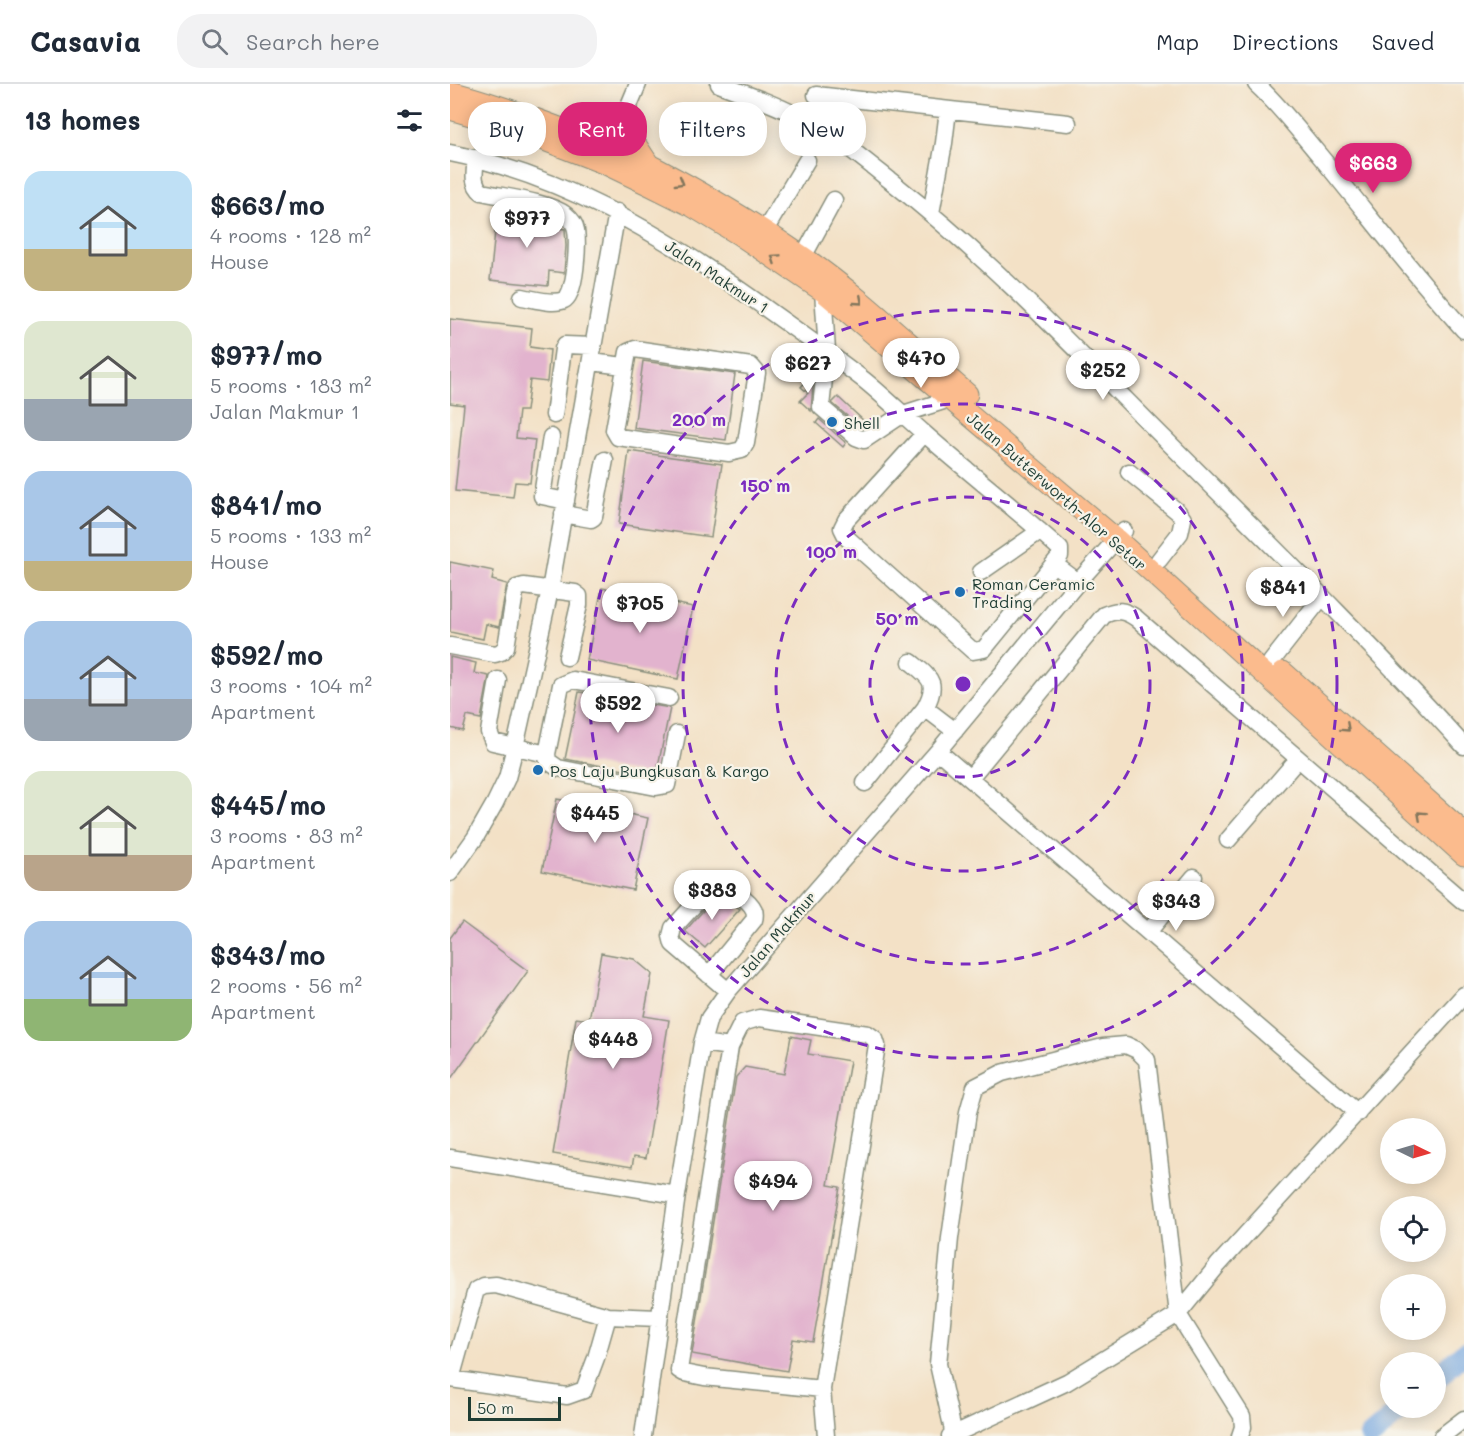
<!DOCTYPE html>
<html lang="en">
<head>
<meta charset="utf-8">
<style>
  :root { --surface:#fff; --page:#f2f2f3; --text:#1f2937; --muted:#747a83; --line:#e0e1e3; --accent:#db2777 }
  body { margin:0; font-family:Mali,sans-serif; background:var(--page); color:var(--text); height:100vh; display:flex; flex-direction:column; font-size:22px; white-space:nowrap }
  * { box-sizing:border-box; margin:0 }
  p { font-size:20px; color:var(--muted) }
  .icon { flex:none; width:33px; height:33px; fill:none; stroke:currentColor; stroke-width:2; stroke-linecap:round; stroke-linejoin:round }
  .map { position:relative; flex:1; overflow:hidden }
  .panel { display:flex; flex-direction:column; background:var(--surface); width:450px }
  .panel>* { flex:none }
  .guide { position:absolute; left:18px; top:18px; width:570px; height:54px; display:flex; gap:12px }
  .needle { width:39px; rotate:95deg }
  .buttons { position:absolute; left:930px; top:1034px; display:grid; gap:12px }
  .buttons a { display:grid; place-items:center; width:66px; height:66px; border-radius:50%; background:var(--surface); box-shadow:0 3px 15px #0003; font-size:30px }
  .scale { position:absolute; left:18px; bottom:15px; width:93px; box-sizing:border-box; padding-left:6px; border:3px solid #1f3d34; border-top:0; font-size:16px; line-height:21px; white-space:nowrap; color:#1f3d34; -webkit-text-stroke:4px #f7f3e8; paint-order:stroke }
  .price { position:absolute; translate:-50% -51px; padding:0 14px; border-radius:21px; background:#fff; color:#222; font-size:20px; line-height:39px; filter:drop-shadow(0 2px 3px #0008) }
  .price::after { content:''; position:absolute; left:50%; top:36px; width:18px; height:14px; margin-left:-9px; background:inherit; clip-path:polygon(0 0,100% 0,50% 100%) }
  .price.active { background:var(--accent); color:#fff }
  ul { padding:0; list-style:none }
  li { display:flex; align-items:center; gap:18px; height:150px; padding:0 24px }
  li span { display:grid; place-items:center; flex:none; width:168px; height:120px; border-radius:18px; color:#555 }
  li>.icon { margin-inline-start:auto }
  span .icon { width:72px; height:72px; fill:#fffc; stroke-width:1 }
  li b { font-size:26px }
  h2 { display:flex; justify-content:space-between; align-items:center; height:72px; padding:0 24px; font-size:26px }
  .chip { padding:0 21px; border-radius:24px; background:var(--surface); box-shadow:0 3px 15px #0003; font-size:21px; line-height:54px }
  .chip.active { background:var(--accent); color:#fff }
  header { display:flex; align-items:center; gap:36px; box-sizing:border-box; height:84px; padding:0 30px; background:var(--surface); border-bottom:2px solid var(--line) }
  header strong { font-size:28px }
  nav { display:flex; gap:33px; margin-inline-start:auto; font-size:21px }
  .search { width:420px; height:54px; background:var(--page); display:flex; align-items:center; gap:15px; box-sizing:border-box; padding:0 21px; border-radius:24px; color:var(--muted); font-size:22px }
  main { display:flex; flex:1; min-height:0 }
  .map>svg:first-child { display:block }
  .lines { fill:none; stroke-linecap:round; stroke-linejoin:round }
  .river { stroke:#76a7e1; stroke-width:22 }
  .building { fill:#e2b3ce }
  .minor-casing { stroke:#898f7d; stroke-width:19 }
  .major-casing { stroke:#898f7d; stroke-width:23 }
  .minor { stroke:#fff; stroke-width:16 }
  .major { stroke:#fbbb8d; stroke-width:21 }
  .oneway { stroke:#82765c }
  .ring { fill:none; stroke:#7b2cbf; stroke-width:3; stroke-dasharray:10 8 }
  .poi-dot { fill:#1f6fb2; stroke:#f7f3e8; stroke-width:2 }
  .labels { text-anchor:middle; dominant-baseline:central; stroke-width:4.5; stroke-linejoin:round; paint-order:stroke }
  .street-label { font-size:16px; fill:#1f3d34; stroke:#f7f3e8 }
  .poi-label { font-size:16px; fill:#1f3d34; stroke:#f7f3e8; text-anchor:start }
  .centre { fill:#7b2cbf; stroke:#f7f3e8; stroke-width:3 }
  .ring-label { font-size:18px; text-anchor:middle; font-weight:bold; fill:#7b2cbf; stroke:#f7f3e8; stroke-width:4.5; stroke-linejoin:round; paint-order:stroke }
</style>
</head>
<body>
<header>
<strong>Casavia</strong>
<div class="search"><svg class="icon" aria-label="search" viewBox="0 0 24 24"><circle cx="10" cy="10" r="6"/><path d="M15 15l6 6"/></svg>Search here</div>
<nav><a>Map</a><a>Directions</a><a>Saved</a></nav>
</header>
<main>
<section class="panel">
<h2>13 homes<svg class="icon" aria-label="filters" viewBox="0 0 24 24"><path d="M4 7h16M4 17h16"/><circle cx="9" cy="7" r="2"/><circle cx="15" cy="17" r="2"/></svg></h2>
<ul>
<li><span style="background:linear-gradient(#bfe0f5 65%,#c2b280 0)"><svg class="icon" aria-label="home" viewBox="0 0 24 24"><path d="M3 11l9-7 9 7M6 9v11h12V9"/></svg></span><div><b>$663/mo</b><p>4 rooms · 128 m²</p><p>House</p></div></li>
<li><span style="background:linear-gradient(#dfe7d0 65%,#9aa5b1 0)"><svg class="icon" aria-label="home" viewBox="0 0 24 24"><path d="M3 11l9-7 9 7M6 9v11h12V9"/></svg></span><div><b>$977/mo</b><p>5 rooms · 183 m²</p><p>Jalan Makmur 1</p></div></li>
<li><span style="background:linear-gradient(#a9c7e8 75%,#c2b280 0)"><svg class="icon" aria-label="home" viewBox="0 0 24 24"><path d="M3 11l9-7 9 7M6 9v11h12V9"/></svg></span><div><b>$841/mo</b><p>5 rooms · 133 m²</p><p>House</p></div></li>
<li><span style="background:linear-gradient(#a9c7e8 65%,#9aa5b1 0)"><svg class="icon" aria-label="home" viewBox="0 0 24 24"><path d="M3 11l9-7 9 7M6 9v11h12V9"/></svg></span><div><b>$592/mo</b><p>3 rooms · 104 m²</p><p>Apartment</p></div></li>
<li><span style="background:linear-gradient(#dfe7d0 70%,#b9a48a 0)"><svg class="icon" aria-label="home" viewBox="0 0 24 24"><path d="M3 11l9-7 9 7M6 9v11h12V9"/></svg></span><div><b>$445/mo</b><p>3 rooms · 83 m²</p><p>Apartment</p></div></li>
<li><span style="background:linear-gradient(#a9c7e8 65%,#8fb573 0)"><svg class="icon" aria-label="home" viewBox="0 0 24 24"><path d="M3 11l9-7 9 7M6 9v11h12V9"/></svg></span><div><b>$343/mo</b><p>2 rooms · 56 m²</p><p>Apartment</p></div></li>
</ul>
</section>
<div class="map">
<svg width="1014" height="1352" viewBox="0 0 1014 1352">
  <rect width="100%" height="100%" fill="#f7f3e8"/>
  <filter id="ink" filterUnits="userSpaceOnUse"><feTurbulence type="fractalNoise" baseFrequency=".0167" numOctaves="2"/><feDisplacementMap in="SourceGraphic" scale="12" xChannelSelector="R" yChannelSelector="G"/><feConvolveMatrix kernelMatrix="1 2 1 2 8 2 1 2 1" color-interpolation-filters="sRGB"/></filter>
  <filter id="wash" filterUnits="userSpaceOnUse"><feTurbulence type="fractalNoise" baseFrequency=".008" numOctaves="4" result="noise"/><feDisplacementMap in="SourceGraphic" scale="24" xChannelSelector="R" yChannelSelector="G"/><feGaussianBlur stdDeviation="1.35" result="paint"/><feColorMatrix in="noise" values="0 0 0 0 0 0 0 0 0 0 0 0 0 0 0 0 0 1.4 0 .05"/><feComposite in="paint" operator="in"/></filter>
  <g filter="url(#wash)">
    <rect width="100%" height="100%" fill="#f3e1c6"/>
    <g class="lines">
      <path class="river" d="M986 1295 1014 1269
        M921 1352 955 1323"/>
    </g>
    <g id="blocks">
      <path class="building" d="M47 128 97 133 102 135 101 143 115 145 116 162 114 189 99 187 98 202 40 196Z
        M0 235 82 244 80 263 100 266 97 298 80 296 76 327H69L66 354 85 356 80 399 65 398 63 413 5 407 14 321 0 319Z
        M193 277 285 290 276 356 184 344Z
        M358 295 363 300 361 327 350 317 358 309 351 303Z
        M388 313 415 338 410 343 382 319Z
        M369 335 396 359 393 363 366 339Z
        M179 367 272 380 261 453 169 440Z
        M0 478 44 487 42 496 57 500 49 543 36 540 33 555 0 548Z
        M152 504 243 523 228 595 137 576Z
        M0 573 26 579 24 589 39 592 31 635 17 632 13 647 0 644Z
        M129 608 220 624 206 692 115 675Z
        M107 715 198 734 183 806 92 787Z
        M268 810 290 825 255 864 235 847Z
        M12 838 78 887 0 996V854Z
        M151 869 184 875 202 890 194 932 219 936 196 1074 184 1072 182 1083 103 1070 126 934 139 936Z
        M341 952 361 956 358 970 400 977 378 1101 390 1103 363 1258 343 1255 337 1287 242 1270 286 993 295 983 334 990Z"/>
    </g>
  </g>
  <g filter="url(#ink)">
    <use href="#blocks" fill-opacity="0" stroke="#898f7d" stroke-width="1.5"/>
    <g class="lines">
      <defs>
        <path id="minor" d="M269 0C298 11 329 21 357 37 389 54 418 79 447 102 543 178 628 268 715 355 816 456 918 556 1014 662
          M806 0C830 22 849 47 870 72 918 130 963 190 1014 246
          M366 11 618 39
          M175 31 188 0
          M0 69C111 91 209 149 300 213 338 240 377 267 414 296 435 313 454 332 475 350 519 389 566 425 610 465V472L534 565 523 567 397 454 392 444 396 436 474 350
          M26 74C25 87 21 99 32 108 53 113 100 118 116 131 121 135 125 140 126 146 128 159 126 211 114 216 103 221 84 215 72 213
          M481 129 494 59 498 26
          M314 148 357 76
          M353 173 384 116
          M373 207 377 267 371 323 406 353 414 356 453 330 500 315
          M185 265 301 282 307 289 296 359 292 366 279 369 168 353 164 346 178 268Z
          M141 278 174 282
          M104 331 113 265 115 261 143 262
          M101 353 92 412 116 417
          M679 388 728 428 733 435 730 449 709 476
          M113 430 141 435 144 433 155 376
          M604 480 628 498
          M531 488 590 447
          M0 562 45 570 51 568 56 563 65 509 67 504 74 502 125 509 129 512V521L117 573
          M461 578C480 594 489 598 475 624
          M821 578 872 513
          M48 596 39 648 43 658 97 670 98 677 108 684 206 703 217 701 227 650
          M488 667 908 1029
          M97 670 111 601 123 596 219 614
          M520 694 654 531C667 525 674 526 686 534L1014 818
          M415 699 475 624 505 647
          M778 756 848 675
          M0 789 25 754 45 719 57 694 65 663 100 506 167 128
          M699 847 744 793
          M259 891 304 836C305 833 305 828 304 826 300 816 274 798 264 799L223 844 221 852 223 860 278 907
          M252 959 280 963 229 1286 234 1289 254 1293 372 1305 376 1352
          M280 963 292 939 309 934 418 950 425 955 427 961 372 1305
          M0 1074 227 1111
          M158 1232 46 1201 34 1202 26 1206 1 1295 117 1312 134 1306 146 1274 158 1232 209 1234
          M504 1351 488 1280 500 1154 518 1028 525 1003 552 989 653 963 676 961 687 966 697 976 728 1230 768 1181 1014 911
          M193 1352 227 1111 252 959 259 934 278 907 488 667 628 498 674 447
          M500 1352 617 1298 728 1230 792 1332 793 1343 790 1352
          M992 1352 1014 1335"/>
        <path id="major" d="M0 8C36 17 69 29 104 42 139 55 175 68 209 86 258 112 307 141 353 173 411 213 463 264 517 310
          M0 25 61 43 156 80 200 101 242 122 290 151 373 207 667 456 1014 771
          M128 50C146 50 160 40 175 31L182 55 199 81
          M833 588 1014 749"/>
      </defs>
      <use href="#minor" class="minor-casing"/>
      <use href="#major" class="major-casing"/>
      <use href="#minor" class="minor"/>
      <use href="#major" class="major"/>
    </g>
    <defs><path id="oneway-chevron" d="M-2-3.5L2.5 0L-2 3.5" fill="none" stroke-width="1.6" stroke-linecap="round" stroke-linejoin="round" transform="scale(1.5)"/></defs>
    <g class="oneway">
      <use href="#oneway-chevron" transform="translate(230 98) rotate(30)"/>
      <use href="#oneway-chevron" transform="translate(325 174) rotate(-146)"/>
      <use href="#oneway-chevron" transform="translate(409 217) rotate(41)"/>
      <use href="#oneway-chevron" transform="translate(896 644) rotate(42)"/>
      <use href="#oneway-chevron" transform="translate(971 731) rotate(-138)"/>
    </g>
  </g>
  <g class="ring">
    <circle cx="513" cy="600" r="93"/>
    <circle cx="513" cy="600" r="187"/>
    <circle cx="513" cy="600" r="280"/>
    <circle cx="513" cy="600" r="374"/>
  </g>
  <g class="poi-dot">
    <circle cx="382" cy="338" r="6"/>
    <circle cx="510" cy="508" r="6"/>
    <circle cx="88" cy="686" r="6"/>
  </g>
  <g class="labels">
    <g class="street-label">
      <text transform="translate(267 192) rotate(33)">Jalan Makmur 1</text>
      <text transform="translate(607 407) rotate(41)">Jalan Butterworth-Alor Setar</text>
      <text transform="translate(327 850) rotate(-49)">Jalan Makmur</text>
    </g>
    <g class="poi-label">
      <text x="394" y="338">Shell</text>
      <text x="522" y="499">Roman Ceramic<tspan x="522" dy="18">Trading</tspan></text>
      <text x="100" y="686">Pos Laju Bungkusan &amp; Kargo</text>
    </g>
  </g>
  <circle cx="513" cy="600" r="9" class="centre"/>
  <g class="ring-label">
    <text x="249" y="342">200 m</text>
    <text x="315" y="408">150 m</text>
    <text x="381" y="474">100 m</text>
    <text x="447" y="541">50 m</text>
  </g>
</svg>
<div class="buttons">
<a><svg class="needle" viewBox="-14 -14 28 28"><path d="M0-13l5 13h-10z" fill="#e53935"/><path d="M0 13l5-13h-10z" fill="#747a83"/></svg></a>
<a><svg class="icon" aria-label="locate" viewBox="0 0 24 24"><circle cx="12" cy="12" r="6"/><path d="M12 2v4M12 18v4M2 12h4M18 12h4"/></svg></a>
<a>+</a>
<a>−</a>
</div>
<div class="scale">50 m</div>
<b class="price active" style="left:923px;top:110px">$663</b>
<b class="price" style="left:77px;top:165px">$977</b>
<b class="price" style="left:471px;top:305px">$470</b>
<b class="price" style="left:358px;top:310px">$627</b>
<b class="price" style="left:653px;top:317px">$252</b>
<b class="price" style="left:833px;top:534px">$841</b>
<b class="price" style="left:190px;top:550px">$705</b>
<b class="price" style="left:168px;top:650px">$592</b>
<b class="price" style="left:145px;top:760px">$445</b>
<b class="price" style="left:262px;top:837px">$383</b>
<b class="price" style="left:726px;top:848px">$343</b>
<b class="price" style="left:163px;top:986px">$448</b>
<b class="price" style="left:323px;top:1128px">$494</b>
<div class="guide">
<a class="chip">Buy</a>
<a class="chip active">Rent</a>
<a class="chip">Filters</a>
<a class="chip">New</a>
</div>
</div>
</main>
</body>
</html>
